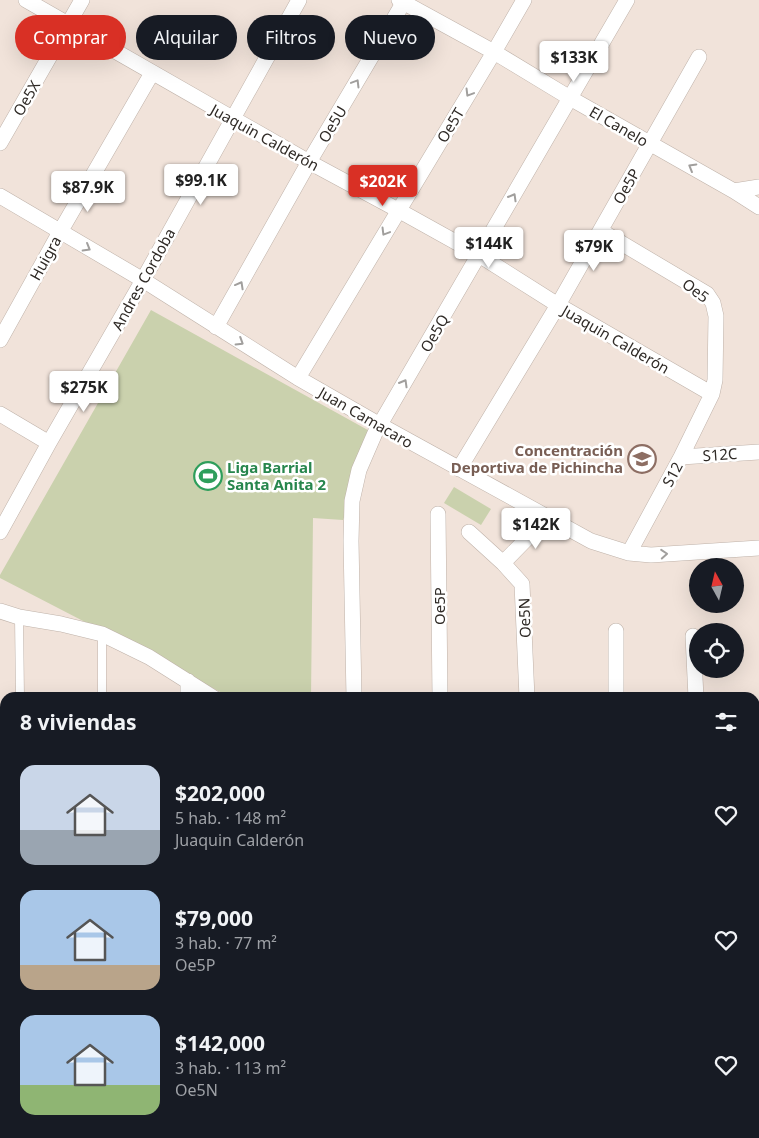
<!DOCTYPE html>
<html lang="es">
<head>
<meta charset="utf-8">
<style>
  :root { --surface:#171b24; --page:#20242c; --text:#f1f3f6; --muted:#9ea1a6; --accent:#d93025 }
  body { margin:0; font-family:"Noto Sans",sans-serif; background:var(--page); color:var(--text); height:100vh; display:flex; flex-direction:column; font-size:19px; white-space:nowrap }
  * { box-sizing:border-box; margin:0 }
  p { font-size:16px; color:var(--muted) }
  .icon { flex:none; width:28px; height:28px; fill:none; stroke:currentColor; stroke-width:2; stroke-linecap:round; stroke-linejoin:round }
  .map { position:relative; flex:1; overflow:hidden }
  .side { position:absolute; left:0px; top:692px; width:760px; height:446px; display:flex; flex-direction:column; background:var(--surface); border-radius:15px 15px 0 0; box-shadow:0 5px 20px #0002 }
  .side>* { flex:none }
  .top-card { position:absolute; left:15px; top:15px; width:500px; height:45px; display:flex; gap:10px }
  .needle { width:32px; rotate:352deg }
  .controls { position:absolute; left:689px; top:558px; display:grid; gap:10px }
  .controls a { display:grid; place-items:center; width:55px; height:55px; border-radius:50%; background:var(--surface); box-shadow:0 5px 20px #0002; font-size:25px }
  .price { position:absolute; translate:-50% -42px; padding:0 11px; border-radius:5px; background:#fff; color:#222; font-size:16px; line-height:32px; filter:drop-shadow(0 1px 2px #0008) }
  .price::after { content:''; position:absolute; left:50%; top:30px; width:15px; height:11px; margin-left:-8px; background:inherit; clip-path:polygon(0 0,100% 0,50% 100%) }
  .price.current { background:var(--accent); color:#fff }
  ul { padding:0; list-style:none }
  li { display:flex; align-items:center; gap:15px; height:125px; padding:0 20px }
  li span { display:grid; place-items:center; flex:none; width:140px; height:100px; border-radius:15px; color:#555 }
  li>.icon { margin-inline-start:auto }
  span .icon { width:60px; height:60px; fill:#fffc; stroke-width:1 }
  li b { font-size:21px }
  h2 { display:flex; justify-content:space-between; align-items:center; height:60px; padding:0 20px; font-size:21px }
  .pill { padding:0 18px; border-radius:22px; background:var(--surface); box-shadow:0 5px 20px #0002; font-size:18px; line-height:45px }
  .pill.current { background:var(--accent); color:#fff }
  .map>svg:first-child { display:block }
  .green { fill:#cad1ad }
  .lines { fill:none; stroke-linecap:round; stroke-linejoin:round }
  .service-casing { stroke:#bfb2a9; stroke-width:9 }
  .minor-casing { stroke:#bfb2a9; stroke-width:16 }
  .service { stroke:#fff; stroke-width:8 }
  .minor { stroke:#fff; stroke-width:15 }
  .oneway { stroke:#a19f9d }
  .labels { text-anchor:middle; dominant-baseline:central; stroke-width:5; stroke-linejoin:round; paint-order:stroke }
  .street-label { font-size:15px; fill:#2f2a26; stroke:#fff }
  .education-label { font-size:15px; font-weight:bold; fill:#785e54; stroke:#fff; text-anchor:end }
  .leisure-label { font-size:15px; font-weight:bold; fill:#27864d; stroke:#fff; text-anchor:start }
</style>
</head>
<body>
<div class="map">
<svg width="759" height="1138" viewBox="0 0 759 1138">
  <rect width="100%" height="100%" fill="#f1e3da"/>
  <path class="green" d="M151 310 375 434 343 520 313 518 311 697H230L0 578V575Z
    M454 487 491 509 481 525 444 503Z"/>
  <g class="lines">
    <defs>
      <path id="service" d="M19 617 20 698
        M102 698V634
        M0 761C8 773 3 793 1 806
        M0 933 5 937
        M360 1134 366 1138
        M75 1138 78 1134
        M251 1138 254 1134"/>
      <path id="minor" d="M26 0 309 162 398 210 479 255 558 305 712 394
        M399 0 494 52 570 98 734 191 759 207
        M0 143 82 0
        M734 191 759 187
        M0 196 143 280 298 378 380 425 591 541 629 553 651 555 759 548
        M601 231 707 294 713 303 716 316 715 380 712 394 681 457 629 553
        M216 327 309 162 405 0
        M0 340 60 232 152 73
        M298 378 494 52 524 0
        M0 414 49 443
        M681 457 759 452
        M459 469 558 305 699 57
        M438 514 440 698
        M0 532 49 443 143 280 299 0
        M469 532 503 563 522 584 527 698
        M503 563 548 517
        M0 611 19 617 61 624 102 634 149 657 214 698
        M616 631V698
        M693 636 696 698
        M188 698V681
        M354 698 351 541 352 501 359 470 375 433 627 0
        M755 786H759
        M0 806 5 808
        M0 871 5 864
        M755 1041 759 1042
        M0 1050 5 1053
        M122 1134 128 1138
        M377 1138 380 1134
        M569 1138 572 1134"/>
    </defs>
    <use href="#service" class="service-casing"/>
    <use href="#minor" class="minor-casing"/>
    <use href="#service" class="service"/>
    <use href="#minor" class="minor"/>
  </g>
  <defs><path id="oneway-chevron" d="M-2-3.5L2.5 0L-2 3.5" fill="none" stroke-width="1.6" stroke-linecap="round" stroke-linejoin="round" transform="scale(1.25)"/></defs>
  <g class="oneway">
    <use href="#oneway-chevron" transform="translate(356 83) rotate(-59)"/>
    <use href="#oneway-chevron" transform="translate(469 93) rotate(121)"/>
    <use href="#oneway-chevron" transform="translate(692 167) rotate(-150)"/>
    <use href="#oneway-chevron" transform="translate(513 197) rotate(-60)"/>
    <use href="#oneway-chevron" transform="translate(385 232) rotate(121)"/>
    <use href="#oneway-chevron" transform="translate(87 248) rotate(30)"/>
    <use href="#oneway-chevron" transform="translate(240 285) rotate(-61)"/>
    <use href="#oneway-chevron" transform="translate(240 342) rotate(32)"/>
    <use href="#oneway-chevron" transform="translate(404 383) rotate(-60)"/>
    <use href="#oneway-chevron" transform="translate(664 554) rotate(-4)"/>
  </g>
  <defs>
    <symbol id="school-ring" viewBox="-11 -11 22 22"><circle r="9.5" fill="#fff" stroke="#8d6e63" stroke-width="1.5"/><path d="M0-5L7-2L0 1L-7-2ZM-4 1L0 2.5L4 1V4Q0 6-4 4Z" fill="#8d6e63"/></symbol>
    <symbol id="stadium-ring" viewBox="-11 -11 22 22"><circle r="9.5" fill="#fff" stroke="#2e9e5b" stroke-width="1.5"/><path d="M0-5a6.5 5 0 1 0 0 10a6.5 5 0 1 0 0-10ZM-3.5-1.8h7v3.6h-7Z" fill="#2e9e5b"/></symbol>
  </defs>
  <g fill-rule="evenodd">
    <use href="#school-ring" x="626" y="443" width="32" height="32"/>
    <use href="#stadium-ring" x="192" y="460" width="32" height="32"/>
  </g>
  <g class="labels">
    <g class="street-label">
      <text transform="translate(26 98) rotate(-60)">Oe5X</text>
      <text transform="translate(332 124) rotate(-59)">Oe5U</text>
      <text transform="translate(450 125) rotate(-59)">Oe5T</text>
      <text transform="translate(619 126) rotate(30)">El Canelo</text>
      <text transform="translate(265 137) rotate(29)">Juaquin Calderón</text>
      <text transform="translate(626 186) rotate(-60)">Oe5P</text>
      <text transform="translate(45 258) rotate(-61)">Huigra</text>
      <text transform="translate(143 279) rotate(-61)">Andres Cordoba</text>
      <text transform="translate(696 290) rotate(37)">Oe5</text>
      <text transform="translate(434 333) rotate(-60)">Oe5Q</text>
      <text transform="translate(616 339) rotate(30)">Juaquin Calderón</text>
      <text transform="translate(366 417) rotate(30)">Juan Camacaro</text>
      <text transform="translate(720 454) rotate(-4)">S12C</text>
      <text transform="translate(672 474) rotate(-62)">S12</text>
      <text transform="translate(439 606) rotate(-90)">Oe5P</text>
      <text transform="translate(524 618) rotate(-92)">Oe5N</text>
    </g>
    <g class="education-label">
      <text x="623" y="450">Concentración<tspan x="623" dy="17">Deportiva de Pichincha</tspan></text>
    </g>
    <g class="leisure-label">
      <text x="227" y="467">Liga Barrial<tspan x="227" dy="17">Santa Anita 2</tspan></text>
    </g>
  </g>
</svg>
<div class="controls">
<a><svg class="needle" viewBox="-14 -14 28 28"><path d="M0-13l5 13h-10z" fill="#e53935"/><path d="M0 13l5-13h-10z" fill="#9ea1a6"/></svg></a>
<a><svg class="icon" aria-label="locate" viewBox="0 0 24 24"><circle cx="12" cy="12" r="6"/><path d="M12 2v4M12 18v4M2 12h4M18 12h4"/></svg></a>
</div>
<b class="price" style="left:574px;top:83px">$133K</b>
<b class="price" style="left:201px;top:206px">$99.1K</b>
<b class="price current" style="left:383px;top:207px">$202K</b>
<b class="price" style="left:88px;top:213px">$87.9K</b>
<b class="price" style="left:489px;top:269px">$144K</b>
<b class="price" style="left:594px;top:272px">$79K</b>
<b class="price" style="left:84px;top:413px">$275K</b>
<b class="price" style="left:536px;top:550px">$142K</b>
<div class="top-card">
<a class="pill current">Comprar</a>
<a class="pill">Alquilar</a>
<a class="pill">Filtros</a>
<a class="pill">Nuevo</a>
</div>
<section class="side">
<h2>8 viviendas<svg class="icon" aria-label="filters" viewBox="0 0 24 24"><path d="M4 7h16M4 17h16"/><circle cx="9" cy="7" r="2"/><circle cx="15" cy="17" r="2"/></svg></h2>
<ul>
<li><span style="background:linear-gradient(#c9d6e8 65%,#9aa5b1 0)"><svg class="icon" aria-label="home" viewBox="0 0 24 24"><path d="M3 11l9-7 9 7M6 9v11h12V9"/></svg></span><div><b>$202,000</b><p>5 hab. · 148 m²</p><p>Juaquin Calderón</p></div><svg class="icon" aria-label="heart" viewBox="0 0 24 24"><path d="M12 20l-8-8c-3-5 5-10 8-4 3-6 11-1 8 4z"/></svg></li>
<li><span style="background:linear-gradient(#a9c7e8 75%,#b9a48a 0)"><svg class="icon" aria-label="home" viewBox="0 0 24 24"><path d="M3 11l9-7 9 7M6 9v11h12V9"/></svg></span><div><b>$79,000</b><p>3 hab. · 77 m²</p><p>Oe5P</p></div><svg class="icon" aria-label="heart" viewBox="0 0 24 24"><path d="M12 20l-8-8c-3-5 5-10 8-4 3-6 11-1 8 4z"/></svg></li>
<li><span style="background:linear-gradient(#a9c7e8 70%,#8fb573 0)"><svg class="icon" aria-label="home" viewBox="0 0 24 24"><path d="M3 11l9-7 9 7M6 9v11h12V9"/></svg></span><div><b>$142,000</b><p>3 hab. · 113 m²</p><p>Oe5N</p></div><svg class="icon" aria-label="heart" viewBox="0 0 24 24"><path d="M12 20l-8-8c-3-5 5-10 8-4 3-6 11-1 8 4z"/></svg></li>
</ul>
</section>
</div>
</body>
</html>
